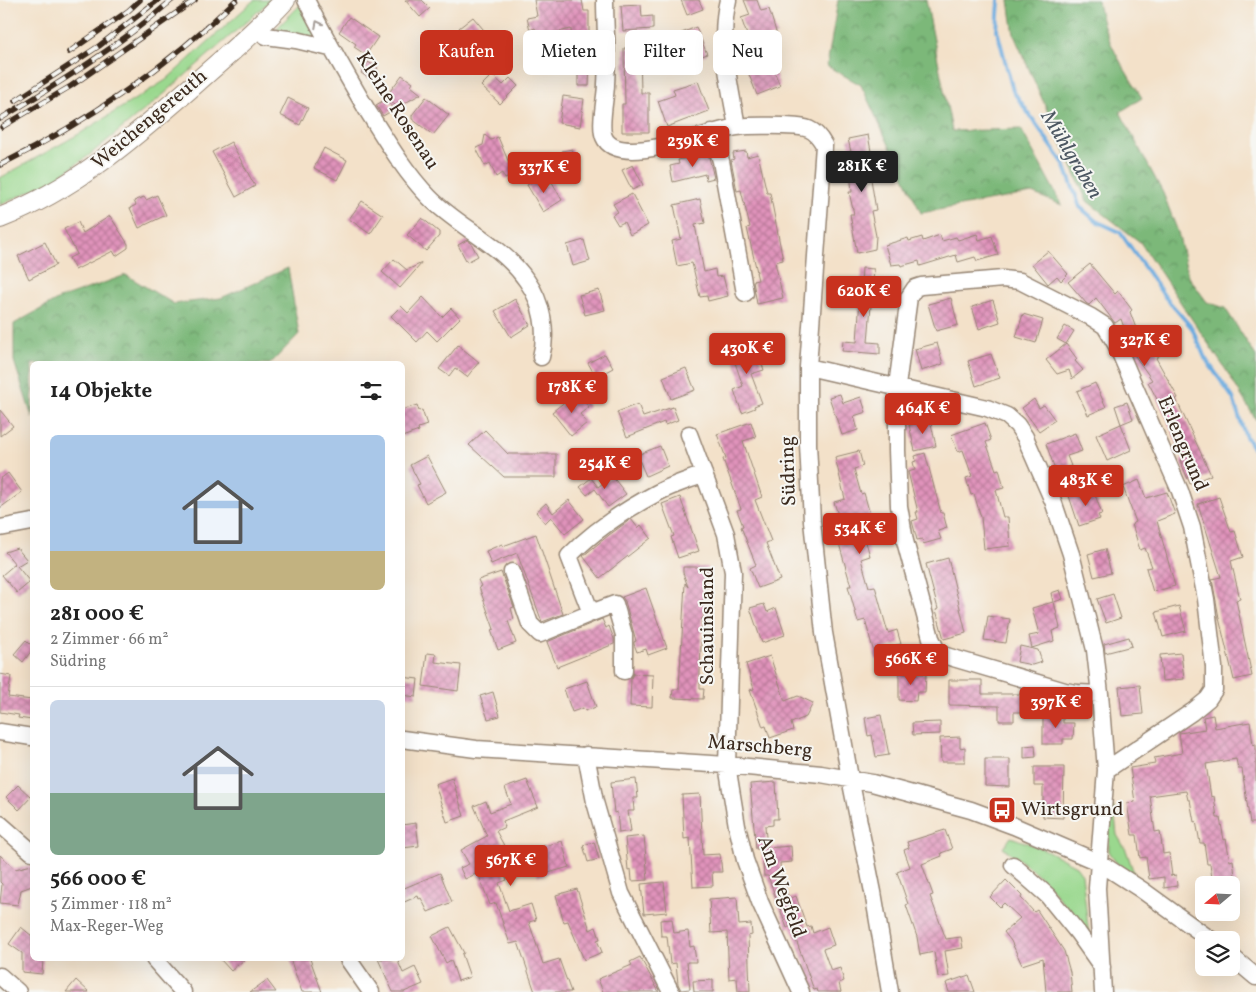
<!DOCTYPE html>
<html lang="de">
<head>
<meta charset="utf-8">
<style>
  :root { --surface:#fff; --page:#f2f2f2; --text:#222; --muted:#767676; --line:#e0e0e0; --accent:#c8321e }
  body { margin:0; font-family:Vollkorn,serif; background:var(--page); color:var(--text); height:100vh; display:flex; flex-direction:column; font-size:19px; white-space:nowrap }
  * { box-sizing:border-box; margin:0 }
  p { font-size:16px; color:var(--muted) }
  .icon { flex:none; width:28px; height:28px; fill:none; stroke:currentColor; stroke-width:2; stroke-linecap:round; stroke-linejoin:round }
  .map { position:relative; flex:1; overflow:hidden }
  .sheet { position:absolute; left:30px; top:361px; width:375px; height:600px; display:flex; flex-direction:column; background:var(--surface); border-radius:8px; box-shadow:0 5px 20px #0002 }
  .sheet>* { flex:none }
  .top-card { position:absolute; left:420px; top:30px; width:475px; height:45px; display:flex; gap:10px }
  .needle { width:32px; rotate:251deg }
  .tools { position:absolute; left:1195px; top:876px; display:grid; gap:10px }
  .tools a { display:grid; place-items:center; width:45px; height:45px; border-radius:8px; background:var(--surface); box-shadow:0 5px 20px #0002; font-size:25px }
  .price { position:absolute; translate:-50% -42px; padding:0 11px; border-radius:5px; background:var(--accent); color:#fff; font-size:16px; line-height:32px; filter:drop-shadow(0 1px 2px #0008) }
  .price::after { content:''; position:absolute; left:50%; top:30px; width:15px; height:11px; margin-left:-8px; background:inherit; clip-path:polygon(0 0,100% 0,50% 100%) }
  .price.selected { background:#222; color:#fff }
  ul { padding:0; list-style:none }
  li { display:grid; align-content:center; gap:10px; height:265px; padding:0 20px }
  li+li { border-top:1px solid var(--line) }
  li span { display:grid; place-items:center; height:155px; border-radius:8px; color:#555 }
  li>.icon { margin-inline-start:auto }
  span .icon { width:90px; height:90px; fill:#fffc; stroke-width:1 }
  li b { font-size:21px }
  h2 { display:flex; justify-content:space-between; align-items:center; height:60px; padding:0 20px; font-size:21px }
  .chip { padding:0 18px; border-radius:8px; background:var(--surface); box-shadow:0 5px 20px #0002; font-size:18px; line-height:45px }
  .chip.selected { background:var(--accent); color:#fff }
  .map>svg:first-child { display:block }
  .grass { fill:#9ad88e; stroke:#6a8156 }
  .forest { fill:url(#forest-crowns); stroke:#5b714c }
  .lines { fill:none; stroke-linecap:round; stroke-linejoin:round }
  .stream { stroke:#6cabdf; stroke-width:4 }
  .building { fill:url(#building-cross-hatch) }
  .minor-casing { stroke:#978674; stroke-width:19 }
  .major-casing { stroke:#978674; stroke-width:22 }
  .minor { stroke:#fff; stroke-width:16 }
  .major { stroke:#fff; stroke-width:20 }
  .rail-casing { stroke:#3b2a1e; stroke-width:5.5 }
  .rail { stroke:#f6f6f2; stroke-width:4; stroke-dasharray:11; stroke-linecap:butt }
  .oneway { stroke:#a79f9a }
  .labels { text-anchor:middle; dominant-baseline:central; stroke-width:4; stroke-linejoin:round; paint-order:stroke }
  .street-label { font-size:20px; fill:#3b2a1e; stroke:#f6f6f2 }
  .poi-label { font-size:20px; fill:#3b2a1e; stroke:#f6f6f2; text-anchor:start }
  .water-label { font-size:21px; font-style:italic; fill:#4c5762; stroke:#f6f6f2 }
</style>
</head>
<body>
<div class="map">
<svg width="1256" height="992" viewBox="0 0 1256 992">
  <defs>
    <pattern id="forest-crowns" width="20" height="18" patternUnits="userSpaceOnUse" patternTransform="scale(1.25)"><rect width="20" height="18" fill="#7bb879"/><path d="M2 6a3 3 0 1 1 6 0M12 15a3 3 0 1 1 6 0" fill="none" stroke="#669663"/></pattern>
    <pattern id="building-cross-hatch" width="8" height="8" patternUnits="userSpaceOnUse" patternTransform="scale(1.25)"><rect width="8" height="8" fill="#e093bb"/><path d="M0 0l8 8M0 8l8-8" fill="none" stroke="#b77897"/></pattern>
  </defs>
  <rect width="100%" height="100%" fill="#f6f6f2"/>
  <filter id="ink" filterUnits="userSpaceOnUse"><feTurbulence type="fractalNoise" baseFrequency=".02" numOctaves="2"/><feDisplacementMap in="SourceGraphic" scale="10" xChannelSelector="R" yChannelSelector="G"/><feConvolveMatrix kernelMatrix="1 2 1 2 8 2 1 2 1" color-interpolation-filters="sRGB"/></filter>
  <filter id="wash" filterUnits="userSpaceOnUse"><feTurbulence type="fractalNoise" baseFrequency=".0096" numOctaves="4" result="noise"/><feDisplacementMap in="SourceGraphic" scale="20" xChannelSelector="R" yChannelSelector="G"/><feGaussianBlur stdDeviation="1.12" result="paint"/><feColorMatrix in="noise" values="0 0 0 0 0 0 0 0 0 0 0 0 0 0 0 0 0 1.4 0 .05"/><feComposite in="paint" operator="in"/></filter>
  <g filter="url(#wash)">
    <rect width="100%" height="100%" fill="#f3e1c9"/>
    <path class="grass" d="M254 0H271L164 94 88 156 52 181 0 205V178L79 134 166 80Z
      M301 4 319 39 278 32 277 28Z
      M1114 808 1117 835 1126 850 1134 873 1119 866 1109 853 1108 810Z
      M1011 837 1046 850 1076 866 1082 874 1089 936 1047 883 1023 862 1003 848Z"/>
    <path class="forest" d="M838 0H926L952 131 1021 129 1062 205 1032 193 921 213 861 85 827 66Z
      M1009 0H1098C1102 36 1124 68 1142 98L1120 112 1163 193 1178 232 1188 276 1207 302 1225 308 1256 356V420L1226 370 1140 242 1087 201 1014 35Z
      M288 268 299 334 270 364H32V417L14 361V324L59 299 126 275 174 304 221 298Z"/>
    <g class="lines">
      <path class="stream" d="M999 0 997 30 1013 91 1064 164 1080 207 1096 221 1120 232 1165 297 1192 328 1205 358 1233 398 1245 435 1256 453"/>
    </g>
    <g id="blocks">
      <path class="building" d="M405 0H422L430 8 420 17Z
        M534 0H582L584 11H589V34H587L590 61 589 86H578V62H572L571 29 537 37 535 28 530 30 527 18 537 16Z
        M681 0H699L703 9 687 15Z
        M744 0H757L761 11 769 9 777 35 762 40 780 86 757 95 746 67 751 66 741 37 747 35 741 18 750 15Z
        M641 5 642 17 653 16V29L623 31 621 6Z
        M349 17 378 37 366 55 354 47 356 44 339 32Z
        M473 17 488 35 474 47 459 28Z
        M696 27 707 54 688 62 677 35Z
        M624 48H640L641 93H649V132H622V104H625Z
        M368 62 378 68 370 79 361 73Z
        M402 75 413 83 411 86 421 94 398 107 388 100 393 110 383 116 376 105 386 99 385 98Z
        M492 75 503 85 510 78 518 86 500 104 481 86Z
        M698 81 709 111 667 127 658 101 675 95 673 89Z
        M563 96 584 99 580 127 559 123Z
        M426 97 449 115 433 135 412 119V115Z
        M288 98 308 108 300 125 280 115Z
        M485 135 491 140 498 137 509 163 515 161 521 172 505 179 502 173 496 177 490 163 485 166 476 148 483 145Z
        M868 135 875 173H870L876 210 871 211 876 236 875 249 857 253 850 214H854L849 192H852L848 152H851L848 139Z
        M231 142 255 186 236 197 212 152Z
        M324 148 347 160 337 180 314 168Z
        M572 149 577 169 566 171 562 151Z
        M704 151 705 154 708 153 714 178 706 180 705 174 673 182 670 166 679 164 678 160 693 157V154Z
        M746 151 747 157 758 154 767 193H770L783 260 775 262 783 298 757 304 753 281 758 280 756 272H757L747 228 750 227 741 190 737 191 731 160 734 159 733 153Z
        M633 165 643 185 632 190 622 170Z
        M540 177 545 186 552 182 562 200 543 212 527 185Z
        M632 194 648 225 630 235 624 222 618 225 612 215 618 212 613 204Z
        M157 195 166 215 139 228 130 208 136 205 134 201 144 197 146 200Z
        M700 199 705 223 695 225 704 272 715 269 716 277 723 276 728 296 708 301 707 296 700 297 692 263 677 266 672 241 681 239 674 205Z
        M362 201 383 215 370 234 349 219Z
        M110 216 128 244V248L116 256 113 251 75 270 69 258 77 254 64 229 78 222 83 233Z
        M422 218 439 232V236L426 251 407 235Z
        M977 234 979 240 992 236 998 255 977 261 975 257 958 262 956 255 920 266 919 261 901 266 900 264 891 265 885 245 908 238 909 241 922 237 923 241 940 235 942 241 956 237 958 240Z
        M467 240 471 243 478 256 467 262 458 245Z
        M584 240 590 261 573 266 567 245Z
        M45 242 56 265 29 279 18 256Z
        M1048 251 1068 274 1061 281 1057 276 1048 284 1032 264Z
        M394 259 407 270 422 263 400 288 382 272Z
        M1090 264 1115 294 1118 291 1132 310 1130 312 1137 331 1139 330 1150 345 1152 344 1160 355 1156 358 1178 398 1176 399 1211 475 1190 484 1180 460 1184 459 1168 423 1169 422 1148 382 1152 380 1128 346 1130 345 1121 319 1115 323 1096 298 1089 305 1086 303 1068 282Z
        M862 268 874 269 868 342 880 343V354L842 351 843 341 857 342Z
        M599 290 605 310 585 315 579 295Z
        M423 297 442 317 451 308 460 318 437 341 427 331 417 342 391 316 401 306 408 313Z
        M951 298 958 325 936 331 928 304Z
        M515 299 530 325 511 337 495 311Z
        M993 300 1000 322 979 329 972 307Z
        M1023 314 1043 320 1036 343 1016 337Z
        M1065 326 1074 331 1066 344 1057 339Z
        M753 340 764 370 751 374 762 403 754 406 755 408 742 413 734 390 743 386 730 348Z
        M937 343 943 364 921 371 915 349Z
        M1066 344 1077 359 1075 361 1083 370 1072 379 1069 370 1057 374 1046 360Z
        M458 345 479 362 467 377 455 368 449 376 439 369Z
        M605 354 613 368 596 377 588 363Z
        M991 354 1000 378 976 386 968 361Z
        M686 368 695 390 671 399 663 377Z
        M1095 383 1106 407 1088 415 1077 391Z
        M577 392 589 407 580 414 587 423 571 436 552 412Z
        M840 394 843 403 861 397 866 412 854 416 858 430 842 435 829 397Z
        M1034 399 1039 408 1044 405 1055 420 1039 431 1022 408Z
        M1127 402 1133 419 1121 424 1115 406Z
        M638 404 643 417 673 407 678 420 665 425 664 422 627 437 617 412Z
        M417 405 419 411 422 410 427 425 418 428 419 431 402 437V410Z
        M0 410 13 426 0 436Z
        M930 419 936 446 915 451 909 425Z
        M751 422 756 437 743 441 762 497 755 500 771 541 766 543 780 580 758 588 750 568 756 565 741 527 743 526 737 510 741 509 723 459 726 458 717 434Z
        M985 423 991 440 986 442 996 470 999 469 1004 488 996 490 1003 517H1008L1010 546 984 549 981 517 974 494 971 495 966 478 972 476 963 450 958 452 951 435Z
        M1121 424 1131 450 1107 461 1096 435Z
        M485 430 508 454H556V477H504L469 445Z
        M1075 433 1082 451 1067 456 1071 466 1056 472 1046 444Z
        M660 446 668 466 646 476 637 455Z
        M859 451 863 466 854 469 861 494 864 493 877 539 866 542 870 556 861 559 869 587 875 586 888 633 897 630 901 644 886 648 889 656 876 660 865 620 858 622 848 586H851L838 540 836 541 833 531 842 528 834 502 845 499 835 457Z
        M925 453 941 513H943L947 528 938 531 941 539 923 544 922 539 917 540 912 521 918 519 916 512H918L908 472 915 470 913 462 916 461 915 456Z
        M427 456 446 492 426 503 417 485 420 484 410 465Z
        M8 473 22 492 0 508V479Z
        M612 476 626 494 608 507 595 489 587 495 580 487 591 478 598 487Z
        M1139 480 1146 498 1167 492 1175 514 1157 521 1175 586 1153 592 1146 568 1152 567 1145 548 1140 550 1132 524 1136 522 1123 487Z
        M1089 490 1090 493 1094 492 1102 514 1098 515 1100 519 1079 526 1069 496Z
        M680 497 699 551 678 558 671 537 674 536 662 504Z
        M1219 497 1231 532 1235 531 1243 557 1231 561 1240 599 1236 600 1252 676 1234 680 1219 618 1212 579 1221 577 1198 504Z
        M569 500 584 519 565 534 551 517 545 523 536 512 546 503 553 513Z
        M631 519 638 528 641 525 651 538 600 578 583 556 609 535Z
        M536 534 563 614 542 622 517 553 491 564 486 551 502 544 503 546Z
        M17 548 27 560 17 566 30 582 17 593 2 575 15 564 5 552Z
        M1105 549 1111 573 1094 577 1088 554Z
        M948 558 966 633 944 639 936 610 938 609 926 564Z
        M683 567H707V591H704V618H702L700 672V689H704L703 699 672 698 673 689H679L685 583 688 587 683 573Z
        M501 572 514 607 511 608 514 619 508 621 516 643 498 650 491 630 494 629 479 587 481 586 478 580Z
        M646 588 667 648 648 655 646 649 637 652 634 644V642L636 641 625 601 622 597Z
        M1060 590 1063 599 1054 602 1060 628 1052 631 1054 641 1032 648 1029 636 1039 634 1032 608 1053 602 1051 593Z
        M1113 594 1121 618 1106 623 1097 599Z
        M764 604 767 612 776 608 785 635 762 643 750 608Z
        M1179 606 1186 631 1163 637 1156 612Z
        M988 616 1010 619 1006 643 984 640Z
        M602 619 606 628 609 626 614 639V644L557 667 547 642Z
        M1129 637 1132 646 1105 653 1104 644Z
        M26 640 32 646V650L23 662 14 654Z
        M1020 646 1038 650 1042 662 1032 665 1017 662Z
        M427 653 436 654 435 662 461 665 458 691 423 686Z
        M1181 653 1184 679 1162 681 1160 655Z
        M770 656 785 701 798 696 813 703 806 717 791 723 793 730 770 738 766 726 763 727 750 690 754 689 746 664Z
        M899 673 926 674 925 692H917L916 701 899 700Z
        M0 674 11 676 8 697 32 700V720L18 718 19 715 0 712Z
        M633 674 653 675 652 707 630 706 631 678Z
        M402 677 418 679 416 697 402 695Z
        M949 680H982V694H1026V712H1014V721H999V706L949 705Z
        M587 681 596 707 585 711 583 708 572 712 564 689Z
        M1140 685 1143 714 1122 716 1119 687Z
        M493 692 500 716 488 719 480 696Z
        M1043 712 1063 713V723H1074L1073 739H1063V744H1043Z
        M881 715 889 755 876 757 872 735 868 736 865 718Z
        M1213 715 1215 728 1250 722 1253 745 1256 744V823H1250L1242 769H1238L1236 759 1206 764 1211 797 1214 796 1217 818H1220L1224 840 1226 839 1230 861 1233 860 1236 883 1213 885 1210 864H1207L1204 843H1200L1196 821 1194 822 1190 800H1188L1186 791 1150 796 1155 832 1160 831 1163 854 1169 853 1172 876H1170L1176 875 1177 886 1164 888V877L1149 879 1146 857 1140 858 1137 835H1132L1127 803 1135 802 1130 768 1155 764 1154 758 1182 753 1179 733 1205 729 1203 717Z
        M940 722V734L913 735 912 723Z
        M960 737V748L965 747V762H941L940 738Z
        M1035 745 1036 757 1024 758V746Z
        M985 759H1010V787L985 786Z
        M1034 767H1064L1063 818 1043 817V786H1034Z
        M452 778 464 816 447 822 435 784Z
        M636 779 638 798H633L634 811H628L631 831 619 833 617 812 614 813 611 782Z
        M527 780 538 807 503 821 505 827 496 831 507 851 498 856 507 880 499 883 509 911 531 904 536 920 529 922 543 964 559 959 571 992H535L518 942 510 944 496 903 490 905 478 873 465 879 460 868 469 864 461 850 487 836 474 806 486 801 490 812 511 804 505 788Z
        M776 782 778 819H773V825L765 826 767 848 791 846 792 862 780 863 782 889 785 888 789 899 796 896 807 927 811 926 813 933 828 927 834 945 823 949 831 971 840 968 844 981 839 983 841 992H818L817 989 814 990 791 926 787 928 768 876H764L762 849H756L750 784Z
        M18 785 31 797 19 810 6 797Z
        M700 794 703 855 720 854 722 872H712L713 886 693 887 690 838 684 839 682 795Z
        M416 823 419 846 402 848V825Z
        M945 830 952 849 941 853 942 856 922 864 933 895 930 896 946 939 961 937 963 948 945 951 949 976 938 977 934 952 920 955 917 937 906 905 908 904 897 872 910 867 904 850 909 848 907 842Z
        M644 836 648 880 632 881 631 869 628 870 625 838Z
        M562 841 569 867 538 876 530 850Z
        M594 842 599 859 588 862 583 845Z
        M0 855 15 869 32 865V886L21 890 18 905 0 903 2 884 0 882Z
        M440 873 452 902 428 912 421 898 419 899 418 896 402 903V889Z
        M1006 880 1022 896 1021 898 1034 912 1037 910 1064 951 1070 972 1072 992H1046L1043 958 1022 965 1011 941 1004 932 1020 918 1004 903 1000 907 990 897Z
        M664 882 667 912 644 914 641 884Z
        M577 889 590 930 596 927 600 939 597 940 602 952 584 960 568 921 564 922 556 895Z
        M737 897 739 925 751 924 752 935 748 936 750 992H738L737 978 729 979 727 932 711 933 709 899Z
        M672 919 674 933 688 931 690 947 694 946 696 962H687L690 989 681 990 678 984 676 963 670 964 667 936H661L660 920Z
        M21 927 32 936V959H43L42 974 22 972V953L9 944Z
        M450 927 464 953 462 954 470 977 458 981 451 960 446 963 432 936Z
        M640 957 659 992H603L598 979 632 965 630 962Z
        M220 959H245L231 971Z
        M290 959H310L322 992H302Z
        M378 959H397L403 973 415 967 423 984 404 992H393Z
        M969 975 975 992H949L946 983Z
        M76 980 89 992H66Z
        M267 980 276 992H250Z
        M713 980V992H694L693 981Z"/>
    </g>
  </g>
  <g filter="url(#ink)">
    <use href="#blocks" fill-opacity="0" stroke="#978674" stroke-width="1"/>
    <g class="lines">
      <defs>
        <path id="minor" d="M306 0C325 38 346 74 367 110 386 140 404 171 429 197 459 228 502 244 527 281 542 302 548 332 541 357
          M605 0C605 28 608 56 606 84 606 97 599 125 604 137 618 170 712 130 737 127 752 125 767 126 783 126 803 127 813 125 824 145L808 367V444L812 521 824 633 850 778 873 892 890 992
          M728 0C718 41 730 85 737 127
          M257 29 266 36 296 40 330 48
          M712 132 721 161 745 293
          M808 367 987 408 1007 416 1017 425 1025 437 1053 501 1071 554 1095 650 1100 694 1106 770 1097 888 1103 992
          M689 434 726 534 733 572 727 765 737 826 745 860 760 902 801 992
          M0 528 32 522
          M512 572 530 624 540 634 591 613 569 556C594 530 625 510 657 493 672 485 689 480 704 474
          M591 613 615 604 624 635V671
          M1100 694 1077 693 1065 691 943 655 936 649 931 638 905 541 899 506 897 450V386L909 297 915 288 921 286 1003 279 1020 281 1091 317 1105 326 1117 346 1180 491 1192 527 1206 599 1214 667V690L1208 699 1192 712 1106 770
          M0 732 32 737
          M402 739 476 749 727 765 821 774 872 783 971 810 1014 826 1100 863 1142 890 1211 940
          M586 755 595 802 621 893 671 992
          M0 824 32 852
          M1013 865 1048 896 1078 933 1102 967
          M1231 956 1256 977
          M154 959 183 992
          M348 959 371 992
          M0 976 18 992"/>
        <path id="major" d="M0 218C77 188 135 136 196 83 226 56 258 30 285 0"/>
      </defs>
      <use href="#minor" class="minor-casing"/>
      <use href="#major" class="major-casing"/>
      <use href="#minor" class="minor"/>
      <use href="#major" class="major"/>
      <defs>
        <path id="rail" d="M69 52 128 11 140 0
          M15 101 99 46 158 0
          M0 119C59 83 119 46 172 0
          M2 127 71 86 195 0
          M0 165C87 122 166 68 236 0"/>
      </defs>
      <use href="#rail" class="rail-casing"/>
      <use href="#rail" class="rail"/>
    </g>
    <defs><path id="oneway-chevron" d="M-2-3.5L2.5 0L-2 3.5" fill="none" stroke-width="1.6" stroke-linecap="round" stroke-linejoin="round" transform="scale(1.25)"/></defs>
    <use class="oneway" href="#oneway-chevron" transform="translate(318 24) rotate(-117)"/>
  </g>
  <defs>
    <symbol id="bus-square" viewBox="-11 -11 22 22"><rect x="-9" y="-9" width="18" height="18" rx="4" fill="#c8321e" stroke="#f6f6f2"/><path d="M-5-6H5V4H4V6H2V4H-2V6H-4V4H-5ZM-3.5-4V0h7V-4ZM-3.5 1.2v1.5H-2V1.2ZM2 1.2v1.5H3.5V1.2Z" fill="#fff"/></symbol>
  </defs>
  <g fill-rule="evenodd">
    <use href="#bus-square" x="986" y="794" width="32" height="32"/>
  </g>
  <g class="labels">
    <g class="street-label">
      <text transform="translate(397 111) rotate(57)">Kleine Rosenau</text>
      <text transform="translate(150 120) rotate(-40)">Weichengereuth</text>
      <text transform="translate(1182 444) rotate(67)">Erlengrund</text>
      <text transform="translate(789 471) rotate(-92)">Südring</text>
      <text transform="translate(708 626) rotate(-90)">Schauinsland</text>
      <text transform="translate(760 747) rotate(5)">Marschberg</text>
      <text transform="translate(781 887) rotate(70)">Am Wegfeld</text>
    </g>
    <g class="poi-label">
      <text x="1021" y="810">Wirtsgrund</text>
    </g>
    <g class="water-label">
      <text transform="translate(1071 155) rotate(59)">Mühlgraben</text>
    </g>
  </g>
</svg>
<div class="tools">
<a><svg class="needle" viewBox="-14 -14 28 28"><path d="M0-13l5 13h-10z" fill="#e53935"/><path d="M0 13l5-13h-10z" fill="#767676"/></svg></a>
<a><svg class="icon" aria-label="layers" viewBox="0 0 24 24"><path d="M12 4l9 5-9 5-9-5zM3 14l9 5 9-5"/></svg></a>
</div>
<b class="price" style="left:693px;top:168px">239K €</b>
<b class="price selected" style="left:862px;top:193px">281K €</b>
<b class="price" style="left:544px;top:194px">337K €</b>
<b class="price" style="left:864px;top:318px">620K €</b>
<b class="price" style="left:1145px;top:367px">327K €</b>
<b class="price" style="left:747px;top:375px">430K €</b>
<b class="price" style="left:572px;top:414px">178K €</b>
<b class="price" style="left:923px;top:435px">464K €</b>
<b class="price" style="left:605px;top:490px">254K €</b>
<b class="price" style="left:1086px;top:507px">483K €</b>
<b class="price" style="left:860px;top:555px">534K €</b>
<b class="price" style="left:911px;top:686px">566K €</b>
<b class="price" style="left:1056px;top:729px">397K €</b>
<b class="price" style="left:511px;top:887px">567K €</b>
<div class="top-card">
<a class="chip selected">Kaufen</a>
<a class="chip">Mieten</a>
<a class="chip">Filter</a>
<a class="chip">Neu</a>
</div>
<section class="sheet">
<h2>14 Objekte<svg class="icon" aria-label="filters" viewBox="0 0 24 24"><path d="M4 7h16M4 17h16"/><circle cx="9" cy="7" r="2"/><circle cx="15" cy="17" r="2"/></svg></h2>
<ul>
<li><span style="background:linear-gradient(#a9c7e8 75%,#c2b280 0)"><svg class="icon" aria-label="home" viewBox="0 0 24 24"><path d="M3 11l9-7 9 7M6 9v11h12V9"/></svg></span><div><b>281 000 €</b><p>2 Zimmer · 66 m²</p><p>Südring</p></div></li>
<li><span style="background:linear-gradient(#c9d6e8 60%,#7fa58c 0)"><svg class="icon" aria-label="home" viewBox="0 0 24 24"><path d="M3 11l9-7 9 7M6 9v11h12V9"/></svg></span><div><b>566 000 €</b><p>5 Zimmer · 118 m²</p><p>Max-Reger-Weg</p></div></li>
</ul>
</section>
</div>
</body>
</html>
